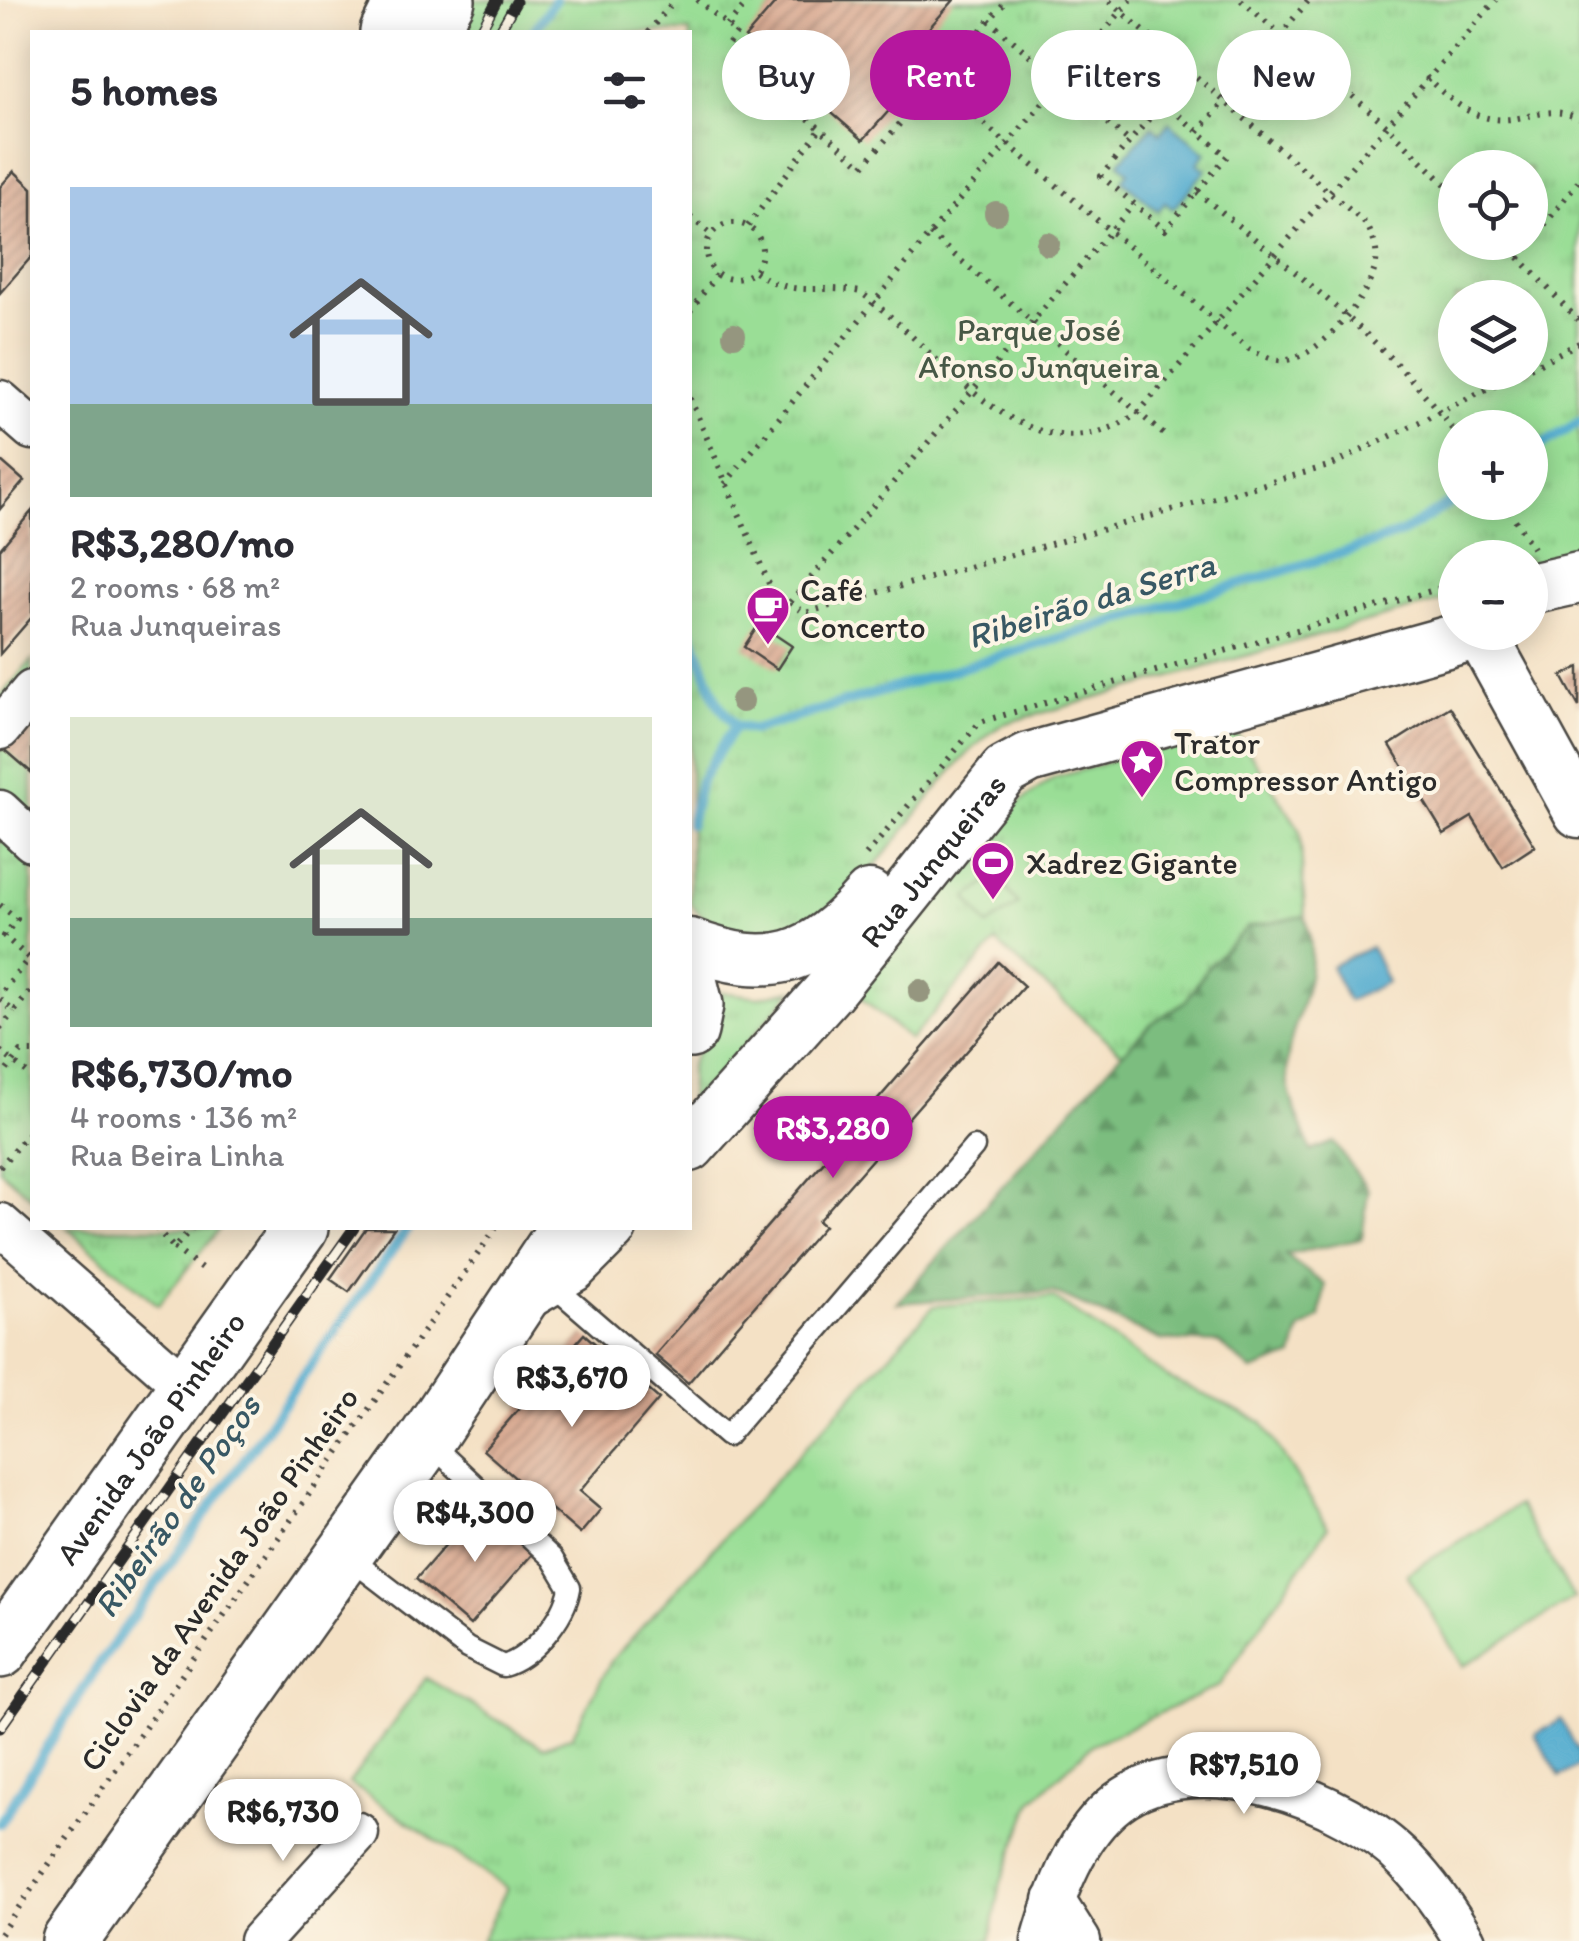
<!DOCTYPE html>
<html lang="en">
<head>
<meta charset="utf-8">
<style>
  :root { --surface:#fff; --page:#f2f2f3; --text:#2b2b33; --muted:#7c7c81; --accent:#b5179e }
  body { margin:0; font-family:Itim,sans-serif; background:var(--page); color:var(--text); height:100vh; display:flex; flex-direction:column; font-size:38px; white-space:nowrap }
  * { box-sizing:border-box; margin:0 }
  p { font-size:32px; color:var(--muted) }
  .icon { flex:none; width:55px; height:55px; fill:none; stroke:currentColor; stroke-width:2; stroke-linecap:round; stroke-linejoin:round }
  .map { position:relative; flex:1; overflow:hidden }
  .drawer { position:absolute; left:30px; top:30px; width:662px; height:1200px; display:flex; flex-direction:column; background:var(--surface); border-radius:0px; box-shadow:0 5px 25px #0003 }
  .drawer>* { flex:none }
  .banner { position:absolute; left:722px; top:30px; width:705px; height:90px; display:flex; gap:20px }
  .fabs { position:absolute; left:1438px; top:150px; display:grid; gap:20px }
  .fabs a { display:grid; place-items:center; width:110px; height:110px; border-radius:50%; background:var(--surface); box-shadow:0 5px 25px #0003; font-size:50px }
  .price { position:absolute; translate:-50% -85px; padding:0 22px; border-radius:35px; background:#fff; color:#222; font-size:32px; line-height:65px; filter:drop-shadow(0 2px 5px #0008) }
  .price::after { content:''; position:absolute; left:50%; top:60px; width:30px; height:22px; margin-left:-15px; background:inherit; clip-path:polygon(0 0,100% 0,50% 100%) }
  .price.current { background:var(--accent); color:#fff }
  ul { padding:0; list-style:none }
  li { display:grid; align-content:center; gap:20px; height:530px; padding:0 40px }
  li span { display:grid; place-items:center; height:310px; border-radius:0px; color:#555 }
  li>.icon { margin-inline-start:auto }
  span .icon { width:180px; height:180px; fill:#fffc; stroke-width:1 }
  li b { font-size:42px }
  h2 { display:flex; justify-content:space-between; align-items:center; height:120px; padding:0 40px; font-size:42px }
  .pill { padding:0 35px; border-radius:45px; background:var(--surface); box-shadow:0 5px 25px #0003; font-size:35px; line-height:90px }
  .pill.current { background:var(--accent); color:#fff }
  .map>svg:first-child { display:block }
  .grass { fill:url(#grass-tufts); stroke:#628460; stroke-width:2.5; fill-rule:evenodd }
  .forest { fill:url(#forest-firs); stroke:#537455; stroke-width:2.5 }
  .pitch { fill:#9ade96; stroke:#628460; stroke-width:2.5 }
  .water { fill:#51abcf; stroke:#3e6b7d; stroke-width:2.5 }
  .lines { fill:none; stroke-linecap:round; stroke-linejoin:round }
  .stream { stroke:#51abcf; stroke-width:10 }
  .building { fill:url(#building-hatch) }
  .service-casing { stroke:#494642; stroke-width:25 }
  .minor-casing { stroke:#494642; stroke-width:45 }
  .tertiary-casing { stroke:#494642; stroke-width:55 }
  .primary-casing { stroke:#494642; stroke-width:60 }
  .path { stroke:#494642; stroke-width:6; stroke-dasharray:2.5 8; stroke-linecap:butt }
  .service { stroke:#fff; stroke-width:20 }
  .minor { stroke:#fff; stroke-width:40 }
  .tertiary { stroke:#fff; stroke-width:50 }
  .primary { stroke:#fff; stroke-width:55 }
  .rail-casing { stroke:#2b2b2b; stroke-width:11 }
  .rail { stroke:#fcf5e5; stroke-width:8; stroke-dasharray:22; stroke-linecap:butt }
  .tree { fill:#95967f }
  .labels { text-anchor:middle; dominant-baseline:central; stroke-width:8; stroke-linejoin:round; paint-order:stroke }
  .park-label { font-size:32px; fill:#475846; stroke:#fcf5e5 }
  .poi-label { font-size:32px; fill:#2b2b2b; stroke:#fcf5e5; text-anchor:start }
  .street-label { font-size:32px; fill:#2b2b2b; stroke:#fcf5e5 }
  .water-label { font-size:35px; font-style:italic; fill:#385864; stroke:#fcf5e5 }
</style>
</head>
<body>
<div class="map">
<svg width="1579" height="1941" viewBox="0 0 1579 1941">
  <defs>
    <pattern id="grass-tufts" width="24" height="20" patternUnits="userSpaceOnUse" patternTransform="scale(2.5)"><rect width="24" height="20" fill="#9ade96"/><path d="M3 7l-1-3M5 7V3M7 7l1-3M15 17l-1-3M17 17v-4M19 17l1-3" fill="none" stroke="#85bf81"/></pattern>
    <pattern id="forest-firs" width="22" height="20" patternUnits="userSpaceOnUse" patternTransform="scale(2.5)"><rect width="22" height="20" fill="#7bbd7f"/><path d="M5 1l3.5 6h-7zM16 11l3.5 6h-7z" fill="#659a68"/></pattern>
    <pattern id="building-hatch" width="6" height="6" patternUnits="userSpaceOnUse" patternTransform="scale(2.5)"><rect width="6" height="6" fill="#d8a78f"/><path d="M-1 1l2-2M0 6l6-6M5 7l2-2" fill="none" stroke="#af8875"/></pattern>
  </defs>
  <rect width="100%" height="100%" fill="#fcf5e5"/>
  <filter id="ink" filterUnits="userSpaceOnUse"><feTurbulence type="fractalNoise" baseFrequency=".01" numOctaves="2"/><feDisplacementMap in="SourceGraphic" scale="20" xChannelSelector="R" yChannelSelector="G"/><feConvolveMatrix kernelMatrix="1 2 1 2 8 2 1 2 1" color-interpolation-filters="sRGB"/></filter>
  <filter id="wash" filterUnits="userSpaceOnUse"><feTurbulence type="fractalNoise" baseFrequency=".0048" numOctaves="4" result="noise"/><feDisplacementMap in="SourceGraphic" scale="40" xChannelSelector="R" yChannelSelector="G"/><feGaussianBlur stdDeviation="2.25" result="paint"/><feColorMatrix in="noise" values="0 0 0 0 0 0 0 0 0 0 0 0 0 0 0 0 0 1.4 0 .05"/><feComposite in="paint" operator="in"/></filter>
  <g filter="url(#wash)">
    <rect width="100%" height="100%" fill="#f4e1c5"/>
    <path class="grass" d="M469 0H1579V560L1530 574V558H1455V597L1003 724C926 777 893 875 809 920 783 934 746 932 717 933L690 903V32H449ZM1455 168H1530V242H1455ZM1455 298H1530V372H1455ZM1455 428H1530V502H1455Z
      M32 660V1198L0 1170V697Z
      M1232 726 1300 830 1305 916 1248 928 1207 968 1186 1001 1152 1023 1122 1053 996 942 910 1040 856 993 999 817 1054 778Z
      M793 990 690 1108V1065L714 1022 721 992 759 997Z
      M67 1228H220L158 1305Z
      M1053 1297 1167 1377 1262 1422 1328 1527 1219 1686 1093 1744 1032 1801 1001 1882 990 1941H481L507 1888 349 1783 426 1678 543 1747 572 1736 611 1661 934 1306Z"/>
    <path class="forest" d="M1305 916C1326 983 1285 1020 1287 1076 1288 1100 1304 1129 1311 1151L1334 1142 1368 1190 1362 1239 1285 1255 1325 1285 1320 1317 1300 1330 1293 1356 1252 1371 1219 1343 1160 1340 1053 1292 897 1303 1122 1053 1152 1023 1186 1001 1207 968 1248 927Z"/>
    <path class="pitch" d="M997 876 1018 904 988 926 967 898Z
      M1518 1505 1574 1598 1463 1666 1407 1574Z"/>
    <path class="water" d="M1169 122 1206 153 1198 163 1206 170 1173 209 1165 203 1158 211 1122 180 1128 172 1119 163 1152 126 1160 133Z
      M1371 947 1387 982 1348 1001 1331 966Z
      M1561 1719 1579 1752V1766L1560 1777 1535 1735Z"/>
    <g class="lines">
      <path class="stream" d="M533 32 555 0
        M1530 453 1579 422
        M690 629 717 702 735 726
        M735 726 754 730 1349 551 1402 533 1455 500
        M690 824 700 781 735 726
        M0 1823 98 1666 408 1228"/>
    </g>
    <g id="blocks">
      <path class="building" d="M778 0H954L921 37 940 53 863 140 745 38Z
        M14 171 32 188V256L0 293V187Z
        M0 460 24 481 0 509Z
        M32 511V617L0 654V549Z
        M759 624 792 646 777 669 744 647Z
        M1579 667V707L1562 676Z
        M1450 707 1535 846 1503 867 1472 817 1444 834 1390 745Z
        M32 709V773L1 746Z
        M998 962 1024 986 818 1221 824 1226 688 1383 655 1355Z
        M366 1228H394L349 1292 330 1279Z
        M584 1334 659 1399 580 1491 601 1509 580 1534 483 1450Z
        M480 1505 534 1552 470 1625 416 1579Z"/>
    </g>
  </g>
  <g filter="url(#ink)">
    <use href="#blocks" fill-opacity="0" stroke="#494642" stroke-width="2.5"/>
    <g class="lines">
      <defs>
        <path id="service" d="M549 1282 727 1436 974 1147
          M347 1556 467 1648 503 1666C532 1658 565 1617 570 1588L552 1558 428 1441"/>
        <path id="minor" d="M0 401 32 429
          M0 729 32 691
          M0 811 32 841
          M0 1224 188 1389
          M1054 1900 1080 1941
          M260 1941 358 1833
          M1042 1941C1056 1892 1076 1834 1118 1802 1196 1743 1345 1798 1406 1861 1428 1884 1449 1914 1465 1941"/>
        <g id="tertiary">
          <path d="M1530 589 1579 578"/>
          <path d="M1480 632 1579 812"/>
          <path d="M690 944C772 975 813 960 869 896"/>
          <path id="s1" d="M690 1146 828 992 1005 771 1029 758 1483 632"/>
          <path d="M521 1297 572 1267 611 1228"/>
        </g>
        <g id="primary">
          <path d="M388 32 404 0"/>
          <path d="M429 32 447 0"/>
          <path d="M690 985 695 1005 690 1030"/>
          <path id="s2" d="M0 1650 300 1228"/>
          <path d="M70 1941 426 1440 567 1228"/>
        </g>
      </defs>
      <use href="#service" class="service-casing"/>
      <use href="#minor" class="minor-casing"/>
      <use href="#tertiary" class="tertiary-casing"/>
      <use href="#primary" class="primary-casing"/>
      <path class="path" d="M697 0 737 33 726 47 863 166 1007 0
        M1241 0 1385 124 1455 194
        M989 20 1130 142
        M727 26 750 0
        M648 32 675 0
        M1426 77C1445 95 1467 116 1494 119 1526 123 1548 102 1579 119
        M936 83 1249 349C1261 354 1274 362 1287 360 1321 355 1364 301 1374 271 1380 254 1374 239 1367 225L1108 0
        M1163 102 1227 156 1165 230 1101 176Z
        M1198 132 1309 0
        M1197 192C1284 264 1390 342 1455 433
        M690 217 711 234
        M706 251a28 28 0 1 1 56 0a28 28 0 1 1-56 0Z
        M748 226 820 129
        M930 234 1168 438
        M1504 242 1579 321
        M1519 258 1579 180
        M755 271C794 300 817 283 860 292 943 351 1026 490 1138 413L1496 0
        M690 311 717 274
        M1530 368 1579 343
        M690 398 772 591 805 613 1332 465 1521 372
        M725 484 930 234 1131 0
        M1504 502 1533 548
        M790 602 1134 204
        M866 855 980 722 1455 584
        M0 905 17 919 4 936 29 958 0 995
        M0 999 14 1012 32 988
        M0 1028 14 1012
        M0 1051 32 1077
        M7 1070 21 1052H32
        M0 1167 32 1129
        M156 1228 174 1248 192 1228
        M174 1248 204 1271
        M0 1934 496 1228"/>
      <use href="#service" class="service"/>
      <use href="#minor" class="minor"/>
      <use href="#tertiary" class="tertiary"/>
      <use href="#primary" class="primary"/>
      <defs>
        <path id="rail" d="M480 32 497 0
          M499 32 516 2
          M0 1728 354 1228"/>
      </defs>
      <use href="#rail" class="rail-casing"/>
      <use href="#rail" class="rail"/>
    </g>
    <g class="tree">
      <circle cx="996" cy="213" r="12"/>
      <circle cx="1048" cy="244" r="12"/>
      <circle cx="734" cy="335" r="12"/>
      <circle cx="742" cy="701" r="12"/>
      <circle cx="920" cy="991" r="12"/>
    </g>
  </g>
  <defs>
    <symbol id="cafe-pin" viewBox="-11 -11 22 30"><path d="M0 17L-7.5 6A9.5 9.5 0 1 1 7.5 6Z" fill="#b5179e" stroke="#fcf5e5"/><path d="M-5.5-4.5H6V0H3Q3 3.5 0 3.5H-2.5Q-5.5 3.5-5.5 0ZM3-3.2v2h1.7v-2ZM-6 4.5H4V6H-6Z" fill="#fff"/></symbol>
    <symbol id="sight-pin" viewBox="-11 -11 22 30"><path d="M0 17L-7.5 6A9.5 9.5 0 1 1 7.5 6Z" fill="#b5179e" stroke="#fcf5e5"/><path d="M0-6L1.8-2.2L6-1.7L2.9 1.2L3.7 5.4L0 3.3L-3.7 5.4L-2.9 1.2L-6-1.7L-1.8-2.2Z" fill="#fff"/></symbol>
    <symbol id="stadium-pin" viewBox="-11 -11 22 30"><path d="M0 17L-7.5 6A9.5 9.5 0 1 1 7.5 6Z" fill="#b5179e" stroke="#fcf5e5"/><path d="M0-5a6.5 5 0 1 0 0 10a6.5 5 0 1 0 0-10ZM-3.5-1.8h7v3.6h-7Z" fill="#fff"/></symbol>
  </defs>
  <g fill-rule="evenodd">
    <use href="#cafe-pin" x="743" y="583" width="50" height="68"/>
    <use href="#sight-pin" x="1117" y="736" width="50" height="68"/>
    <use href="#stadium-pin" x="968" y="838" width="50" height="68"/>
  </g>
  <g class="labels">
    <g class="park-label">
      <text x="1039" y="330">Parque José<tspan x="1039" dy="37">Afonso Junqueira</tspan></text>
    </g>
    <g class="poi-label">
      <text x="800" y="590">Café<tspan x="800" dy="37">Concerto</tspan></text>
      <text x="1174" y="743">Trator<tspan x="1174" dy="37">Compressor Antigo</tspan></text>
      <text x="1026" y="863">Xadrez Gigante</text>
    </g>
    <g class="street-label">
      <text stroke="none"><textPath href="#s1" startOffset="375">Rua Junqueiras</textPath></text>
      <text stroke="none"><textPath href="#s2" startOffset="260">Avenida João Pinheiro</textPath></text>
      <text transform="translate(219 1579) rotate(-55)">Ciclovia da Avenida João Pinheiro</text>
    </g>
    <g class="water-label">
      <text transform="translate(1091 600) rotate(-17)">Ribeirão da Serra</text>
      <text transform="translate(177 1506) rotate(-55)">Ribeirão de Poços</text>
    </g>
  </g>
</svg>
<div class="fabs">
<a><svg class="icon" aria-label="locate" viewBox="0 0 24 24"><circle cx="12" cy="12" r="6"/><path d="M12 2v4M12 18v4M2 12h4M18 12h4"/></svg></a>
<a><svg class="icon" aria-label="layers" viewBox="0 0 24 24"><path d="M12 4l9 5-9 5-9-5zM3 14l9 5 9-5"/></svg></a>
<a>+</a>
<a>−</a>
</div>
<b class="price current" style="left:833px;top:1181px">R$3,280</b>
<b class="price" style="left:572px;top:1430px">R$3,670</b>
<b class="price" style="left:475px;top:1565px">R$4,300</b>
<b class="price" style="left:1244px;top:1817px">R$7,510</b>
<b class="price" style="left:283px;top:1864px">R$6,730</b>
<div class="banner">
<a class="pill">Buy</a>
<a class="pill current">Rent</a>
<a class="pill">Filters</a>
<a class="pill">New</a>
</div>
<section class="drawer">
<h2>5 homes<svg class="icon" aria-label="filters" viewBox="0 0 24 24"><path d="M4 7h16M4 17h16"/><circle cx="9" cy="7" r="2"/><circle cx="15" cy="17" r="2"/></svg></h2>
<ul>
<li><span style="background:linear-gradient(#a9c7e8 70%,#7fa58c 0)"><svg class="icon" aria-label="home" viewBox="0 0 24 24"><path d="M3 11l9-7 9 7M6 9v11h12V9"/></svg></span><div><b>R$3,280/mo</b><p>2 rooms · 68 m²</p><p>Rua Junqueiras</p></div></li>
<li><span style="background:linear-gradient(#dfe7d0 65%,#7fa58c 0)"><svg class="icon" aria-label="home" viewBox="0 0 24 24"><path d="M3 11l9-7 9 7M6 9v11h12V9"/></svg></span><div><b>R$6,730/mo</b><p>4 rooms · 136 m²</p><p>Rua Beira Linha</p></div></li>
</ul>
</section>
</div>
</body>
</html>
